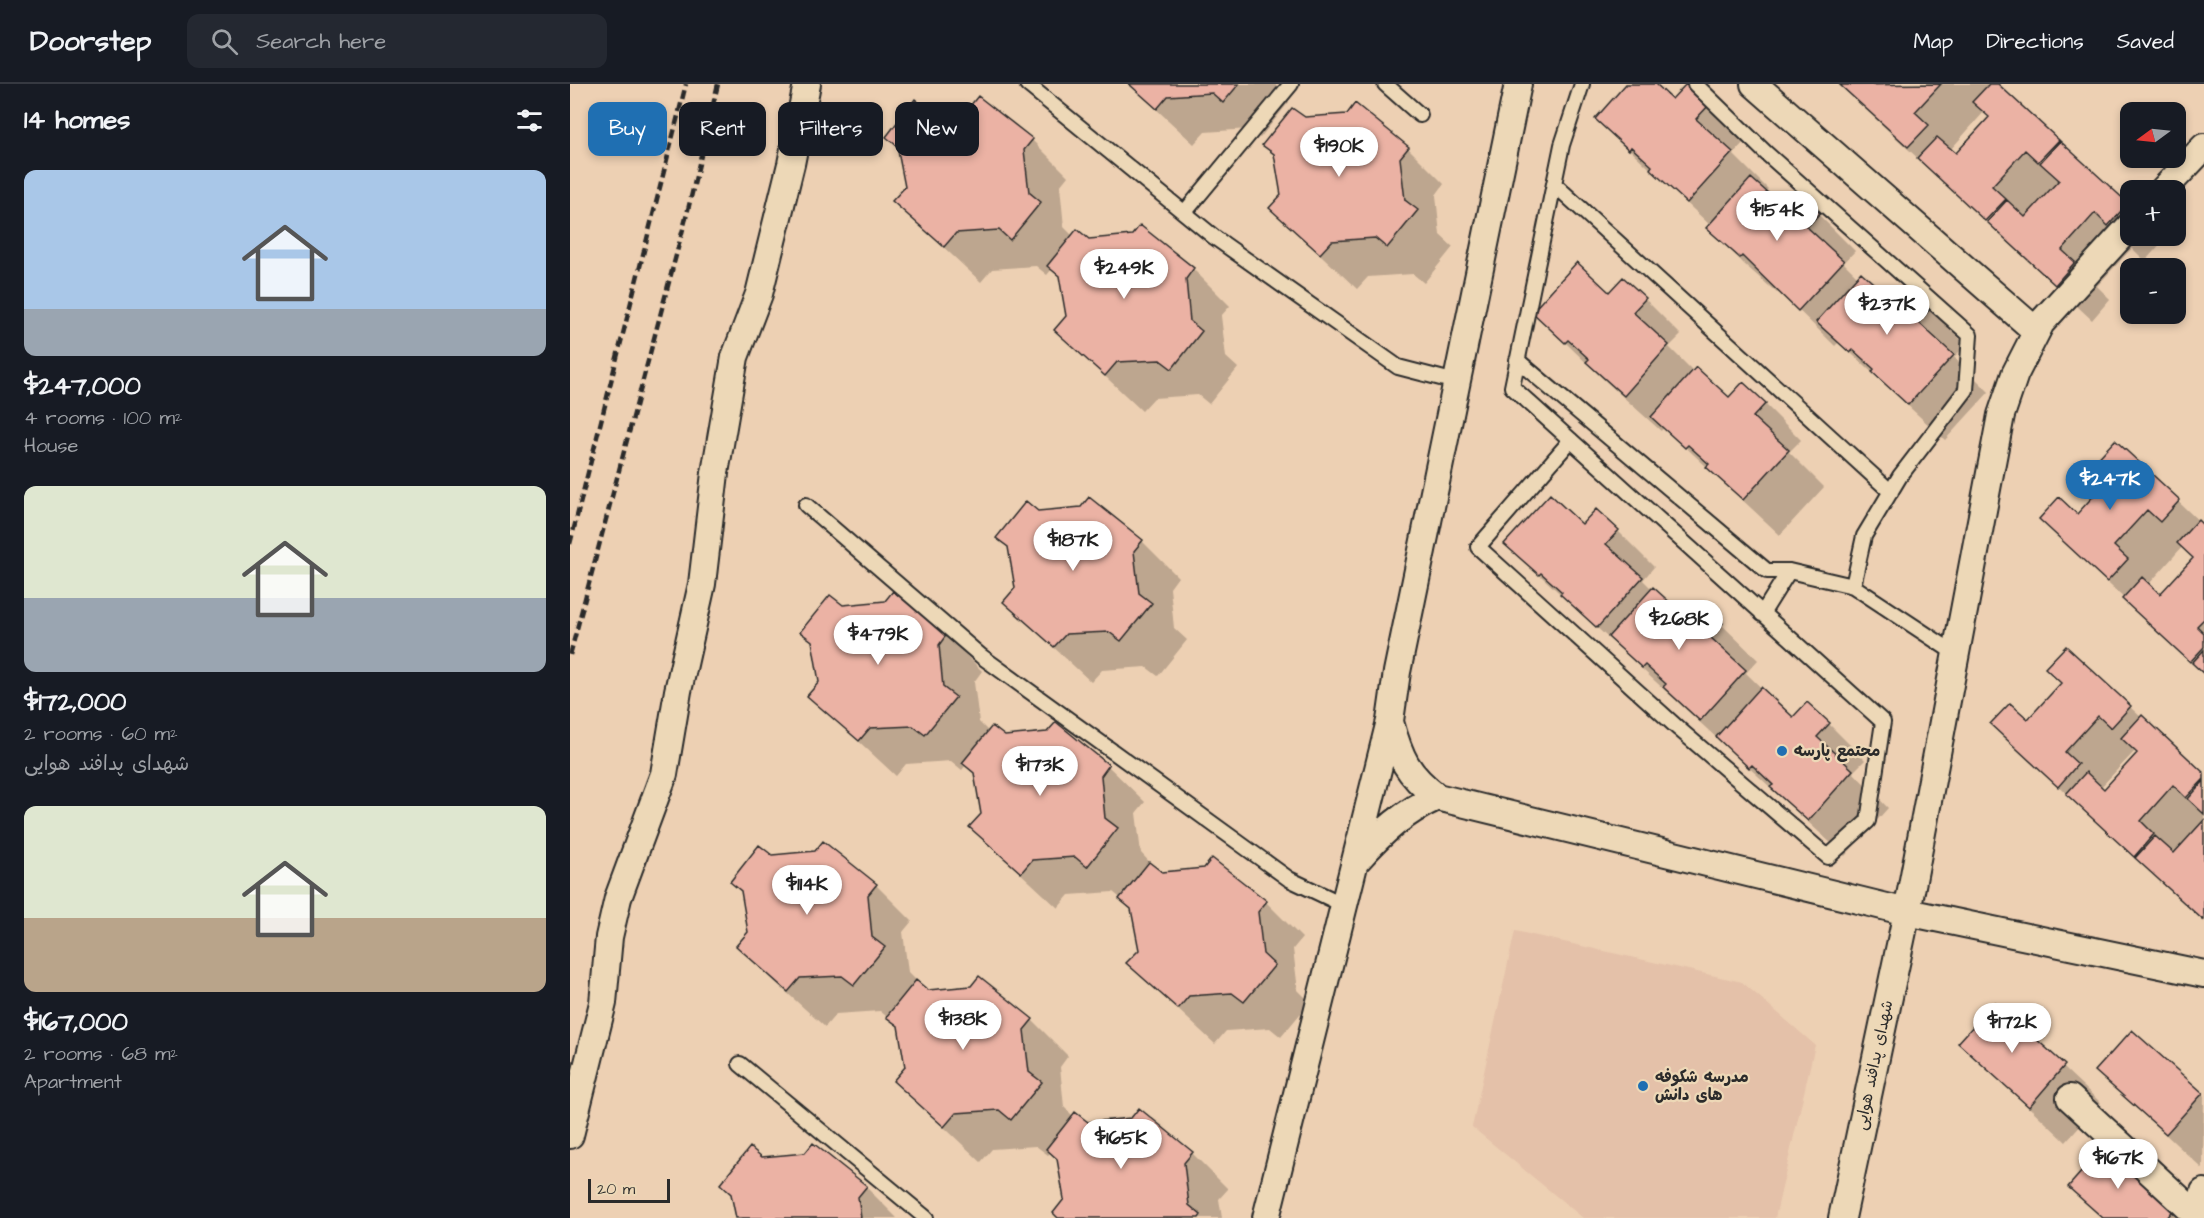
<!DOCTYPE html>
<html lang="en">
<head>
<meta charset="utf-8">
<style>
  :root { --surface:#171b24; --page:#242831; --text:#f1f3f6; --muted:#9ea1a6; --line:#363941; --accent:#1f6fb2 }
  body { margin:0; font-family:"Architects Daughter","Playpen Sans Arabic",sans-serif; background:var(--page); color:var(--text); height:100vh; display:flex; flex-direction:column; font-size:22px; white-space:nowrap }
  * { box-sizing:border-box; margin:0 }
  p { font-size:20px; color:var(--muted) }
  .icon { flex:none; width:33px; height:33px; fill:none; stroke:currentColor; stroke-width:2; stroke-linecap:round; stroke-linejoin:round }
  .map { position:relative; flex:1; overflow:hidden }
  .sheet { display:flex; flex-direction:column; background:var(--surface); width:570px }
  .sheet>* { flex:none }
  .guide { position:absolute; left:18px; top:18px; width:570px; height:54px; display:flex; gap:12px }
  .needle { width:39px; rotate:255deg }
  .fabs { position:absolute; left:1550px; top:18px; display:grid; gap:12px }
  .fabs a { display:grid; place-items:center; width:66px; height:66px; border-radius:12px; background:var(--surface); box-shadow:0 3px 9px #0003; font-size:30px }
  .scale { position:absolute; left:18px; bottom:15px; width:82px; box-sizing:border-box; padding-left:6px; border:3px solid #2b2b2b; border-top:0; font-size:16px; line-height:21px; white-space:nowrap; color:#2b2b2b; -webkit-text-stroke:4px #edd8b7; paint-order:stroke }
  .price { position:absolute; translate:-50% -51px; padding:0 14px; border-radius:21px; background:#fff; color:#222; font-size:20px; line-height:39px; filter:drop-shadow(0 2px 3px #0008) }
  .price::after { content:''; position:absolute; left:50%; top:36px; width:18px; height:14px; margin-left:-9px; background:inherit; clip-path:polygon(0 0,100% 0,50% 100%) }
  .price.current { background:var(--accent); color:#fff }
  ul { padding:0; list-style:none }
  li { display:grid; align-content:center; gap:12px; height:318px; padding:0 24px }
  li span { display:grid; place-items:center; height:186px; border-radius:12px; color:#555 }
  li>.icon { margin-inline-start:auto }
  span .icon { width:108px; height:108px; fill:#fffc; stroke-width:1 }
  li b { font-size:26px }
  h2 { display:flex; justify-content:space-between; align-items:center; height:72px; padding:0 24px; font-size:26px }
  .chip { padding:0 21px; border-radius:12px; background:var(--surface); box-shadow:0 3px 9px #0003; font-size:21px; line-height:54px }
  .chip.current { background:var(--accent); color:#fff }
  header { display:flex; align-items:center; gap:36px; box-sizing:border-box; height:84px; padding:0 30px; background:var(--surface); border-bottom:2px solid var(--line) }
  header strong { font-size:28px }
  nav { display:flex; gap:33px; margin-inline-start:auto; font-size:21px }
  .search { width:420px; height:54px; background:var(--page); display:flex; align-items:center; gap:15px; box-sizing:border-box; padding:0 21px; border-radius:12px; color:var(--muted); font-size:22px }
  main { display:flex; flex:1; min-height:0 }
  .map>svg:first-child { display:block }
  .built { fill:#e4c1a9 }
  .shadow { fill:#0003; fill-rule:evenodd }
  .building { fill:#ebb2a4; stroke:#2b2b2b; stroke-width:1.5 }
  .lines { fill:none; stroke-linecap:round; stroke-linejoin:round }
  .lane-casing { stroke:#2b2b2b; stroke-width:18 }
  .street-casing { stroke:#2b2b2b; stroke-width:30 }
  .lane { stroke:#edd8b7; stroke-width:14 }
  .street { stroke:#edd8b7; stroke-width:26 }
  .rail { stroke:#2b2b2b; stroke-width:4.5; stroke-dasharray:9 4.5; stroke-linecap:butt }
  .poi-dot { fill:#1f6fb2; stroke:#edd8b7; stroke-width:2 }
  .labels { text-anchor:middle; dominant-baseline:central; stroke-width:4.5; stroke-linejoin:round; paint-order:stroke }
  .poi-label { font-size:16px; font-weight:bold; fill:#2b2b2b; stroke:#edd8b7; text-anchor:start }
  .street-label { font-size:16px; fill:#2b2b2b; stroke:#edd8b7 }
</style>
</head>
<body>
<header>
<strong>Doorstep</strong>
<div class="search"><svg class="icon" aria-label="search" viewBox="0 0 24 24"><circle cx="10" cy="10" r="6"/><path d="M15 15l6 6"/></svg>Search here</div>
<nav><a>Map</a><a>Directions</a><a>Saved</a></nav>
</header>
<main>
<section class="sheet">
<h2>14 homes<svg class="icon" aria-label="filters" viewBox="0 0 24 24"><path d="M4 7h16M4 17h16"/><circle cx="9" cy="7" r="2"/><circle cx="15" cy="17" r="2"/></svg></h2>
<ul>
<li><span style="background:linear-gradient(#a9c7e8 75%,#9aa5b1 0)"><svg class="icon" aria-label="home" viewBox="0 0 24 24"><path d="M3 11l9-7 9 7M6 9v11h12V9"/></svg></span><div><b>$247,000</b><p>4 rooms · 100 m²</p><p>House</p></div></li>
<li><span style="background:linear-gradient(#dfe7d0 60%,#9aa5b1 0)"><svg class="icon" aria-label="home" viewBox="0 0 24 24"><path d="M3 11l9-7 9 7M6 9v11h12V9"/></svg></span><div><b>$172,000</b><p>2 rooms · 60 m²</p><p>شهدای پدافند هوایی</p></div></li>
<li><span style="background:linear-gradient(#dfe7d0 60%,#b9a48a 0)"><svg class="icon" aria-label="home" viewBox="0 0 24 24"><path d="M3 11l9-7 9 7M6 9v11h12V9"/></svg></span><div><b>$167,000</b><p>2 rooms · 68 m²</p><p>Apartment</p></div></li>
</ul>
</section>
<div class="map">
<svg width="1634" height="1134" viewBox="0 0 1634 1134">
  <rect width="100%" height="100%" fill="#edd0b3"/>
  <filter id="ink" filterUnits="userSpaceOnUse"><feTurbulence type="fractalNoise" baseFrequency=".0167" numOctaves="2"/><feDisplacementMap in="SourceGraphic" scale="12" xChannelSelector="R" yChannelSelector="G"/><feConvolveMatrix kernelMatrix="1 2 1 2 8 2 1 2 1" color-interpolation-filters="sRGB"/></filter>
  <g filter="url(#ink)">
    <path class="built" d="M945 847 1172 898 1245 961 1205 1134H1013L902 1043Z"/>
    <path class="shadow" d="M559 0H706L707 6 719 18 690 54 679 45 635 48 624 60Z
      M1058 0H1084L1103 17 1138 22 1174 58 1163 70 1198 105 1195 108 1214 126 1228 110 1285 167 1274 179 1289 194 1324 220 1360 225 1396 261 1384 273 1419 308 1375 356 1269 258 1265 262 1209 207 1207 209 1174 180 1138 143 1140 141 1027 35Z
      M1268 0H1427L1560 124V152H1588L1593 157 1575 177 1562 164 1527 202 1540 215 1522 236ZM1414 28 1420 34 1387 70 1381 65Z
      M358 27 462 56 498 92 490 102 494 143 503 152 519 156 563 153 570 143 623 185 660 222 651 232 656 273 668 284 639 320 628 311 584 314 572 327 486 246 498 233 491 193 482 185 477 191 466 182 422 185 411 198 324 117 336 104 329 64 318 53Z
      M734 35 838 64 874 100 866 111 870 151 883 163 854 199 843 190 798 193 787 205 701 124 713 111 706 73 694 61Z
      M1039 210 1075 215 1111 251 1099 263 1124 288 1159 315 1195 320 1231 356 1219 368 1254 403 1210 451 1094 343 1091 347 1032 294 964 228Z
      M1545 358 1634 442V591L1471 435 1507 432 1542 395ZM1613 462 1625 474 1592 511 1580 499Z
      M519 415 572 457 608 493 600 504 604 544 617 556 588 592 576 583 532 586 521 598 435 518 447 504 440 466 428 454 468 428 512 424Z
      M1012 442 1048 447 1084 483 1073 496 1083 506 1116 535 1151 540 1188 576 1176 589 1223 635 1259 640 1295 676 1283 688 1318 724 1275 772 936 460Z
      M324 509 376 551 412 587 404 598 409 638 419 648 434 654 478 649 486 640 538 682 575 718 566 729 571 769 591 790 696 818 732 854 723 865 728 906 740 918 711 953 700 944 656 947 645 960 558 879 570 866 563 826 554 817 543 808 499 811 488 824 401 743 413 730 406 691 396 681 392 686 381 677 336 680 326 692 239 611 251 599 244 559 232 547 272 522 316 518Z
      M1560 623 1634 691V838L1422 640ZM1565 667 1568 670 1534 707 1530 704Z
      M253 759 306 801 342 837 333 848 338 888 350 900 358 907 462 936 498 972 490 983 494 1023 504 1033 518 1040 622 1069 658 1105 649 1115 652 1134H489L496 1116 489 1077 481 1068 478 1071 466 1062 422 1065 411 1078 325 997 337 984 330 945 322 937 310 927 266 930 255 943 205 898 169 862 180 849 173 809 162 798 201 772 245 769Z
      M1426 920 1531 1019 1496 1058 1391 959Z
      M1562 948 1634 1012 1633 1085 1527 987Z
      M243 1061 296 1103 327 1134H167L192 1075 236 1070Z
      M1535 1063 1613 1134H1532L1500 1102Z"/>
    <path class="building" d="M559 0H669L653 19 642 9 598 12 587 25Z
      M1056 0H1086L1102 15 1116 0 1139 21 1126 35 1163 68 1117 119 1080 85 1082 82 1061 63 1059 66 1025 35Z
      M1371 0 1345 28 1359 41 1338 63 1270 1Z
      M1419 0H1428L1489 56 1468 78 1455 66 1422 102 1436 115 1415 137 1347 74 1367 53 1386 69 1419 33 1402 18Z
      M408 12 463 55 454 66 459 108 471 118 440 156 429 146 386 149 374 163 322 117 335 103 327 62 316 53 345 15 358 26 400 22Z
      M785 19 839 63 830 74 835 116 848 126 817 164 805 154 762 157 750 170 699 124 711 111 704 70 692 61 722 24 735 33 777 30Z
      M1490 57 1558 119 1538 142 1525 129 1492 166 1505 178 1485 201 1417 138 1437 116 1455 133 1489 96 1470 79Z
      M1181 94 1214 123 1228 108 1250 129 1237 143 1274 177 1228 227 1172 172 1170 174 1136 144Z
      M570 141 624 184 616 195 620 237 632 247 602 285 590 276 547 278 535 292 484 246 496 232 489 192 477 182 507 145 519 155 562 151Z
      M1007 178 1039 208 1053 193 1076 214 1063 228 1099 261 1054 312 1016 278 1019 275 998 256 995 259 962 228Z
      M1291 188 1324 218 1338 203 1361 224 1348 238 1384 271 1338 321 1302 288 1304 285 1283 266 1280 269 1246 238Z
      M1126 283 1159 313 1173 298 1196 319 1183 333 1219 366 1173 416 1136 383 1139 380 1118 361 1115 364 1081 333Z
      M1545 356 1610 416 1590 438 1577 426 1544 462 1558 475 1537 498 1469 435 1489 413 1507 430 1540 394 1524 379Z
      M980 410 1012 440 1026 425 1049 446 1036 460 1073 493 1027 544 990 510 992 508 971 489 969 491 934 460Z
      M519 413 573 456 564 467 569 509 582 519 551 557 539 548 496 550 484 563 433 518 445 504 438 463 426 454 456 417 468 427 511 423Z
      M1628 436 1634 442V535L1627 542 1634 549V563L1620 578 1552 515 1572 493 1590 510 1623 474 1607 459Z
      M1083 503 1116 533 1130 518 1153 539 1140 553 1176 586 1130 637 1093 603 1096 600 1075 581 1072 584 1038 553Z
      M323 507 377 550 369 561 373 603 386 613 355 651 343 642 300 644 289 657 237 612 249 598 242 557 230 548 260 511 273 521 315 517Z
      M1496 562 1561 622 1541 644 1528 632 1495 668 1508 680 1488 703 1420 640 1440 619 1458 635 1491 599 1475 584Z
      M1634 566V590L1622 579Z
      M1191 603 1223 633 1237 618 1260 639 1247 653 1283 686 1238 737 1200 703 1203 701 1182 681 1179 684 1146 653Z
      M1572 631 1634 689V695L1616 714 1603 701 1571 737 1584 750 1564 773 1496 710 1516 688 1534 705 1567 669 1551 654Z
      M486 638 539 681 531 692 535 734 548 744 517 783 505 773 462 776 451 789 399 743 411 730 404 689 392 679 422 642 435 652 477 648Z
      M1634 697V730L1618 715Z
      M1634 736V836H1633L1565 774 1585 752 1604 769Z
      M253 757 307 800 298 811 302 853 315 863 284 901 272 892 230 894 218 908 166 862 178 848 171 807 160 798 189 761 202 771 245 767Z
      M642 774 697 817 688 828 693 870 705 881 674 918 662 909 619 912 608 925 556 879 569 866 561 825 549 815 579 778 592 788 634 784Z
      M409 892 463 935 454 946 459 988 472 998 441 1036 429 1026 386 1029 374 1043 323 997 335 983 328 942 316 933 346 896 358 906 401 902Z
      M1425 918 1495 981 1459 1023 1388 959Z
      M1562 946 1633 1009 1596 1050 1525 987Z
      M569 1024 623 1068 614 1079 619 1121 631 1131 629 1134H488L483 1129 494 1115 487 1075 476 1065 505 1028 518 1038 561 1034Z
      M243 1059 297 1102 288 1113 291 1134H166L161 1110 150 1100 180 1063 192 1073 235 1069Z
      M1535 1061 1605 1124 1597 1134H1533L1498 1103Z"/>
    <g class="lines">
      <defs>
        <path id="lane" d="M457 0 644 153 828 283 886 298
          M815 0 850 31
          M1125 0 1196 69 1400 251 1396 306 1330 392 1294 452 1283 502 1386 570
          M984 100 1321 408
          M615 128 721 0
          M947 276 1197 487H1219L1283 502
          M1001 356 908 463 1109 645 1258 773 1298 737 1313 638 942 303 992 61 1012 0
          M236 421 411 572 719 795 774 821
          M1192 530 1219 487
          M170 980 356 1134"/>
        <path id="street" d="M1184 0 1466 247
          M1593 106 1634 63
          M820 638C830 674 837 690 867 713L1337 828 1634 890
          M788 775C812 748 834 728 867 713
          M1500 1014 1630 1134
          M0 1051 33 919 39 853 48 814 94 690 108 607 132 500 145 389 165 273 189 210 221 80 237 0
          M696 1134 820 637 827 588 948 0
          M1272 1134 1337 828 1431 331 1445 290 1471 239 1560 142
          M1629 1134 1634 1108"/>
      </defs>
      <use href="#lane" class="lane-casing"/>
      <use href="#street" class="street-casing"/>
      <use href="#lane" class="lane"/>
      <use href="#street" class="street"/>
      <path class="rail" d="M0 460 116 0
        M0 571 117 130 148 0"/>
    </g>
  </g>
  <g class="poi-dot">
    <circle cx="1212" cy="667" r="6"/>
    <circle cx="1073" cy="1002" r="6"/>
  </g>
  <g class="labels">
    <g class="poi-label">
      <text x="1224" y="667">محتمع پارسه</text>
      <text x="1085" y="993">مدرسه شکوفه<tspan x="1085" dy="18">های دانش</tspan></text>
    </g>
    <g class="street-label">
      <text transform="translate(1304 981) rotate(-78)">شهدای پدافند هوایی</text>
    </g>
  </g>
</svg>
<div class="fabs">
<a><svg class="needle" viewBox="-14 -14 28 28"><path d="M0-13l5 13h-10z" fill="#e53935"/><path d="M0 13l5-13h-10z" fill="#9ea1a6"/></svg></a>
<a>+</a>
<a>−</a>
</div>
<div class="scale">20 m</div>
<b class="price" style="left:769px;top:94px">$190K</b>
<b class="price" style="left:1207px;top:158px">$154K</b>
<b class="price" style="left:554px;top:216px">$249K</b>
<b class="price" style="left:1317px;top:252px">$237K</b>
<b class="price current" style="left:1540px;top:427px">$247K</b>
<b class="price" style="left:503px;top:488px">$187K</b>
<b class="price" style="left:1109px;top:567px">$268K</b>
<b class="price" style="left:308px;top:582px">$479K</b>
<b class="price" style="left:470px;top:713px">$173K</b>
<b class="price" style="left:237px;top:832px">$114K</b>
<b class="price" style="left:393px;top:967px">$138K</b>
<b class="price" style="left:1442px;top:970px">$172K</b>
<b class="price" style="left:551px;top:1086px">$165K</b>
<b class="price" style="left:1548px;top:1106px">$167K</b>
<div class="guide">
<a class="chip current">Buy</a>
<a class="chip">Rent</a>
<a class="chip">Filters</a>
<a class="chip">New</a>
</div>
</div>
</main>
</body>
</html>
